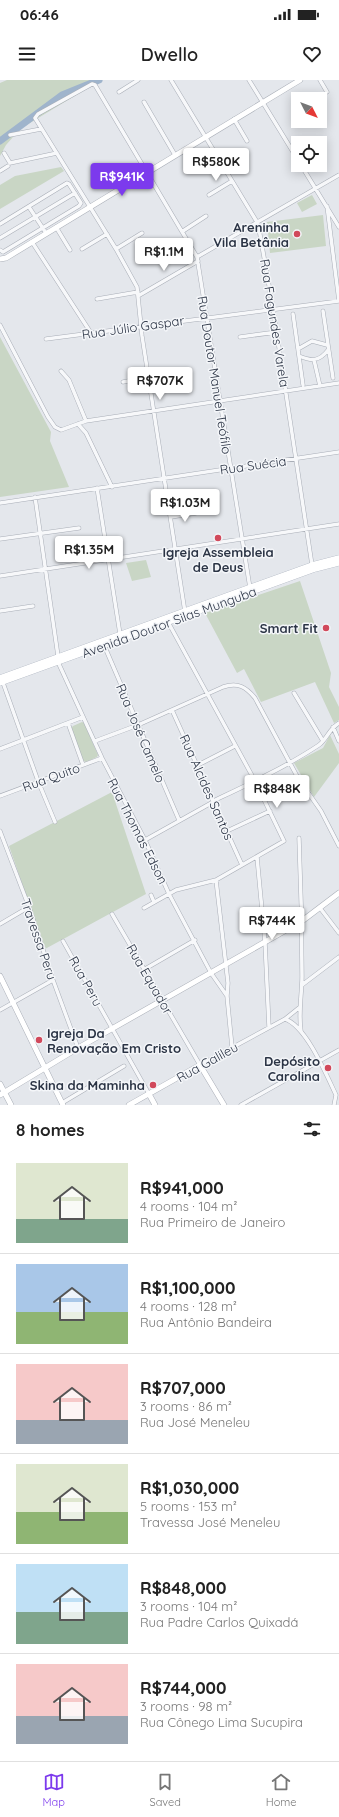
<!DOCTYPE html>
<html lang="en">
<head>
<meta charset="utf-8">
<style>
  :root { --surface:#fff; --page:#f6f6f6; --text:#222; --muted:#767676; --line:#e0e0e0; --accent:#7c3aed }
  body { margin:0; font-family:Quicksand,sans-serif; background:var(--page); color:var(--text); height:100vh; display:flex; flex-direction:column; font-size:15px; white-space:nowrap }
  * { box-sizing:border-box; margin:0 }
  p { font-size:13px; color:var(--muted) }
  .icon { flex:none; width:22px; height:22px; fill:none; stroke:currentColor; stroke-width:2; stroke-linecap:round; stroke-linejoin:round }
  .map { position:relative; height:1025px; overflow:hidden }
  .details { display:flex; flex-direction:column; background:var(--surface); flex:1 }
  .details>* { flex:none }
  .needle { width:26px; rotate:132deg }
  .tools { position:absolute; left:291px; top:12px; display:grid; gap:8px }
  .tools a { display:grid; place-items:center; width:36px; height:36px; border-radius:0px; background:var(--surface); box-shadow:0 2px 10px #0003; font-size:20px }
  .price { position:absolute; translate:-50% -34px; padding:0 9px; border-radius:4px; background:#fff; color:#222; font-size:13px; line-height:26px; filter:drop-shadow(0 1px 2px #0008) }
  .price::after { content:''; position:absolute; left:50%; top:24px; width:12px; height:9px; margin-left:-6px; background:inherit; clip-path:polygon(0 0,100% 0,50% 100%) }
  .price.active { background:var(--accent); color:#fff }
  ul { padding:0; list-style:none }
  li { display:flex; align-items:center; gap:12px; height:100px; padding:0 16px }
  li+li { border-top:1px solid var(--line) }
  li span { display:grid; place-items:center; flex:none; width:112px; height:80px; border-radius:0px; color:#555 }
  li>.icon { margin-inline-start:auto }
  span .icon { width:48px; height:48px; fill:#fffc; stroke-width:1 }
  li b { font-size:17px }
  h2 { display:flex; justify-content:space-between; align-items:center; height:48px; padding:0 16px; font-size:17px }
  .status { display:flex; justify-content:space-between; align-items:center; height:28px; padding:0 20px; background:var(--surface); direction:ltr }
  .status svg { height:11px; fill:currentColor }
  header { display:flex; justify-content:space-between; align-items:center; height:52px; padding:0 16px; background:var(--surface); font-size:18px; font-weight:600 }
  .dock { display:flex; justify-content:space-around; align-items:center; height:56px; border-top:1px solid var(--line); background:var(--surface); font-size:11px; color:var(--muted) }
  .dock a { display:grid; justify-items:center; gap:2px }
  .dock .active { color:var(--accent) }
  .map>svg:first-child { display:block }
  .green { fill:#c9d6c5 }
  .lines { fill:none; stroke-linecap:round; stroke-linejoin:round }
  .river { stroke:#9fb4cc; stroke-width:7 }
  .street-casing { stroke:#a9aeb7; stroke-width:4.5 }
  .secondary-casing { stroke:#a9aeb7; stroke-width:6 }
  .primary-casing { stroke:#a3abb8; stroke-width:6 }
  .street { stroke:#f7f8fa; stroke-width:3.5 }
  .secondary { stroke:#fff; stroke-width:5 }
  .primary { stroke:#fff; stroke-width:5.5 }
  .poi-dot { fill:#d1495b; stroke:#f4f6f9; stroke-width:1.5 }
  .labels { text-anchor:middle; dominant-baseline:central; stroke-width:3; stroke-linejoin:round; paint-order:stroke }
  .poi-label { font-size:13px; font-weight:bold; fill:#2b3445; stroke:#f4f6f9; text-anchor:end }
  .street-label { font-size:13px; fill:#2b3445; stroke:#f4f6f9 }
</style>
</head>
<body>
<div class="status"><b>06:46</b><svg viewBox="0 0 49 12"><path d="M0 12V9h3v3zM5 12V6h3v6zM10 12V3h3v9zM15 12V0h3v12zM26 1h20v11H26zM47 4h2v5h-2z"/></svg></div>
<header><svg class="icon" aria-label="menu" viewBox="0 0 24 24"><path d="M4 6h16M4 12h16M4 18h16"/></svg>Dwello<svg class="icon" aria-label="heart" viewBox="0 0 24 24"><path d="M12 20l-8-8c-3-5 5-10 8-4 3-6 11-1 8 4z"/></svg></header>
<div class="map">
<svg width="339" height="1025" viewBox="0 0 339 1025">
  <rect width="100%" height="100%" fill="#e4e7ec"/>
  <path class="green" d="M7 0H101L20 49 6 65 0 76V3Z
    M61 87 64 91 0 129V105L15 96Z
    M312 115 317 124 302 132 297 123Z
    M323 135 326 166 270 173 267 142Z
    M0 257 51 352 50 361 69 407 0 417Z
    M146 480 151 497 132 501 126 483Z
    M300 501 331 593 329 607 339 627V640L334 643 315 602 261 622 244 589 237 593 205 533Z
    M82 642 84 643 98 675 97 677 86 682 83 681 71 648 73 646Z
    M330 655 339 674V683L314 717 294 683 323 668Z
    M112 712 146 814 45 869 9 766Z"/>
  <g class="lines">
    <path class="river" d="M0 61 62 15 99 0"/>
    <defs>
      <path id="street" d="M171 0 257 142 259 149 273 228 312 485
        M249 0 298 80
        M320 0 327 12
        M119 12 138 0
        M144 22 175 75
        M234 39 247 61
        M10 55 41 49
        M4 73 10 83 57 73
        M301 85 339 147
        M0 91 8 86
        M209 115 232 101
        M327 126 339 221
        M29 127 46 153
        M0 144 67 103 69 104 81 123 79 126 3 172 0 170
        M56 147 70 170
        M183 151 206 136
        M0 158 75 113
        M32 162 91 253
        M82 169 107 154
        M116 169 142 153
        M197 177 339 95
        M138 216 198 181
        M97 219 138 212
        M323 231 333 298
        M293 234 303 305
        M0 245 48 337 55 347 61 350 86 341 339 303
        M240 257 277 252
        M46 259 339 221
        M298 269 312 261 327 265
        M299 276C311 281 319 282 328 270
        M314 280 320 306
        M61 291 69 300 86 341
        M123 302 149 297
        M78 344 86 353 112 407
        M97 408 120 554
        M35 417 58 576
        M0 423 339 372
        M171 437 196 433
        M0 459 79 448
        M0 496 339 444
        M0 531 33 526
        M185 532 142 256 137 207 116 169 35 38 38 34 92 4 95 5 197 177 250 508
        M104 565 179 740
        M58 582 102 678 145 760 169 814 211 893 227 916
        M2 600 38 701 55 742
        M294 613 323 661
        M172 630 242 785
        M68 643 83 685
        M333 647 339 661
        M95 661 138 645 223 607C238 602 246 607 255 618L298 698 321 731 339 766
        M0 669 83 637
        M198 685 235 666
        M0 716 102 678
        M213 721C249 704 286 687 319 665 327 659 329 649 339 643
        M0 751 29 827 53 900 78 968
        M227 751 270 731
        M299 758C301 804 302 850 302 896 302 914 298 933 301 951
        M145 760 213 722
        M257 777 265 862 269 947
        M216 800 228 903 227 916 232 967
        M151 815 154 822
        M144 828 176 810 216 800 284 761 255 701 168 542
        M320 828 339 853
        M112 834 200 985 285 939C306 946 326 994 336 1015L334 1025
        M0 844 29 827
        M63 861 149 1014
        M145 889 195 860
        M302 905 339 877
        M0 930 53 900
        M285 939 300 927
        M62 1023 124 986
        M241 1025 339 970"/>
      <path id="secondary" d="M0 179 6 178 300 0
        M0 896 63 1025
        M0 1004 11 1025
        M149 1014 155 1025
        M0 1015 78 968 302 841 339 813
        M129 1025 200 985 224 1025"/>
      <path id="primary" d="M0 598 312 485 339 478
        M0 603 315 489 339 483"/>
    </defs>
    <use href="#street" class="street-casing"/>
    <use href="#secondary" class="secondary-casing"/>
    <use href="#primary" class="primary-casing"/>
    <use href="#street" class="street"/>
    <use href="#secondary" class="secondary"/>
    <use href="#primary" class="primary"/>
  </g>
  <g class="poi-dot">
    <circle cx="297" cy="154" r="4"/>
    <circle cx="218" cy="458" r="4"/>
    <circle cx="326" cy="548" r="4"/>
    <circle cx="39" cy="960" r="4"/>
    <circle cx="328" cy="988" r="4"/>
    <circle cx="153" cy="1005" r="4"/>
  </g>
  <g class="labels">
    <g class="poi-label">
      <text x="289" y="147">Areninha<tspan x="289" dy="15">Vila Betânia</tspan></text>
      <text x="218" y="472" text-anchor="middle">Igreja Assembleia<tspan x="218" dy="15">de Deus</tspan></text>
      <text x="318" y="548">Smart Fit</text>
      <text x="47" y="953" text-anchor="start">Igreja Da<tspan x="47" dy="15">Renovação Em Cristo</tspan></text>
      <text x="320" y="981">Depósito<tspan x="320" dy="15">Carolina</tspan></text>
      <text x="145" y="1005">Skina da Maminha</text>
    </g>
    <g class="street-label">
      <text transform="translate(275 243) rotate(81)">Rua Fagundes Varela</text>
      <text transform="translate(133 247) rotate(-8)">Rua Júlio Gaspar</text>
      <text transform="translate(215 295) rotate(81)">Rua Doutor Manuel Teófilo</text>
      <text transform="translate(253 385) rotate(-8)">Rua Suécia</text>
      <text transform="translate(169 542) rotate(-20)">Avenida Doutor Silas Munguba</text>
      <text transform="translate(141 653) rotate(67)">Rua José Camelo</text>
      <text transform="translate(51 697) rotate(-20)">Rua Quito</text>
      <text transform="translate(207 707) rotate(66)">Rua Alcides Santos</text>
      <text transform="translate(138 751) rotate(63)">Rua Thomas Edson</text>
      <text transform="translate(39 859) rotate(71)">Travessa Peru</text>
      <text transform="translate(150 899) rotate(60)">Rua Equador</text>
      <text transform="translate(86 901) rotate(61)">Rua Peru</text>
      <text transform="translate(207 982) rotate(-29)">Rua Galileu</text>
    </g>
  </g>
</svg>
<div class="tools">
<a><svg class="needle" viewBox="-14 -14 28 28"><path d="M0-13l5 13h-10z" fill="#e53935"/><path d="M0 13l5-13h-10z" fill="#767676"/></svg></a>
<a><svg class="icon" aria-label="locate" viewBox="0 0 24 24"><circle cx="12" cy="12" r="6"/><path d="M12 2v4M12 18v4M2 12h4M18 12h4"/></svg></a>
</div>
<b class="price" style="left:216px;top:102px">R$580K</b>
<b class="price active" style="left:122px;top:117px">R$941K</b>
<b class="price" style="left:164px;top:192px">R$1.1M</b>
<b class="price" style="left:160px;top:321px">R$707K</b>
<b class="price" style="left:185px;top:443px">R$1.03M</b>
<b class="price" style="left:89px;top:490px">R$1.35M</b>
<b class="price" style="left:277px;top:729px">R$848K</b>
<b class="price" style="left:272px;top:861px">R$744K</b>
</div>
<section class="details">
<h2>8 homes<svg class="icon" aria-label="filters" viewBox="0 0 24 24"><path d="M4 7h16M4 17h16"/><circle cx="9" cy="7" r="2"/><circle cx="15" cy="17" r="2"/></svg></h2>
<ul>
<li><span style="background:linear-gradient(#dfe7d0 70%,#7fa58c 0)"><svg class="icon" aria-label="home" viewBox="0 0 24 24"><path d="M3 11l9-7 9 7M6 9v11h12V9"/></svg></span><div><b>R$941,000</b><p>4 rooms · 104 m²</p><p>Rua Primeiro de Janeiro</p></div></li>
<li><span style="background:linear-gradient(#a9c7e8 60%,#8fb573 0)"><svg class="icon" aria-label="home" viewBox="0 0 24 24"><path d="M3 11l9-7 9 7M6 9v11h12V9"/></svg></span><div><b>R$1,100,000</b><p>4 rooms · 128 m²</p><p>Rua Antônio Bandeira</p></div></li>
<li><span style="background:linear-gradient(#f6c9c9 70%,#9aa5b1 0)"><svg class="icon" aria-label="home" viewBox="0 0 24 24"><path d="M3 11l9-7 9 7M6 9v11h12V9"/></svg></span><div><b>R$707,000</b><p>3 rooms · 86 m²</p><p>Rua José Meneleu</p></div></li>
<li><span style="background:linear-gradient(#dfe7d0 60%,#8fb573 0)"><svg class="icon" aria-label="home" viewBox="0 0 24 24"><path d="M3 11l9-7 9 7M6 9v11h12V9"/></svg></span><div><b>R$1,030,000</b><p>5 rooms · 153 m²</p><p>Travessa José Meneleu</p></div></li>
<li><span style="background:linear-gradient(#bfe0f5 60%,#7fa58c 0)"><svg class="icon" aria-label="home" viewBox="0 0 24 24"><path d="M3 11l9-7 9 7M6 9v11h12V9"/></svg></span><div><b>R$848,000</b><p>3 rooms · 104 m²</p><p>Rua Padre Carlos Quixadá</p></div></li>
<li><span style="background:linear-gradient(#f6c9c9 65%,#9aa5b1 0)"><svg class="icon" aria-label="home" viewBox="0 0 24 24"><path d="M3 11l9-7 9 7M6 9v11h12V9"/></svg></span><div><b>R$744,000</b><p>3 rooms · 98 m²</p><p>Rua Cônego Lima Sucupira</p></div></li>
</ul>
</section>
<nav class="dock">
<a class="active"><svg class="icon" aria-label="map" viewBox="0 0 24 24"><path d="M3 6l6-2 6 2 6-2v14l-6 2-6-2-6 2zM9 4v14M15 6v14"/></svg>Map</a>
<a><svg class="icon" aria-label="saved" viewBox="0 0 24 24"><path d="M7 4h10v16l-5-4-5 4z"/></svg>Saved</a>
<a><svg class="icon" aria-label="home" viewBox="0 0 24 24"><path d="M3 11l9-7 9 7M6 9v11h12V9"/></svg>Home</a>
</nav>
</body>
</html>
